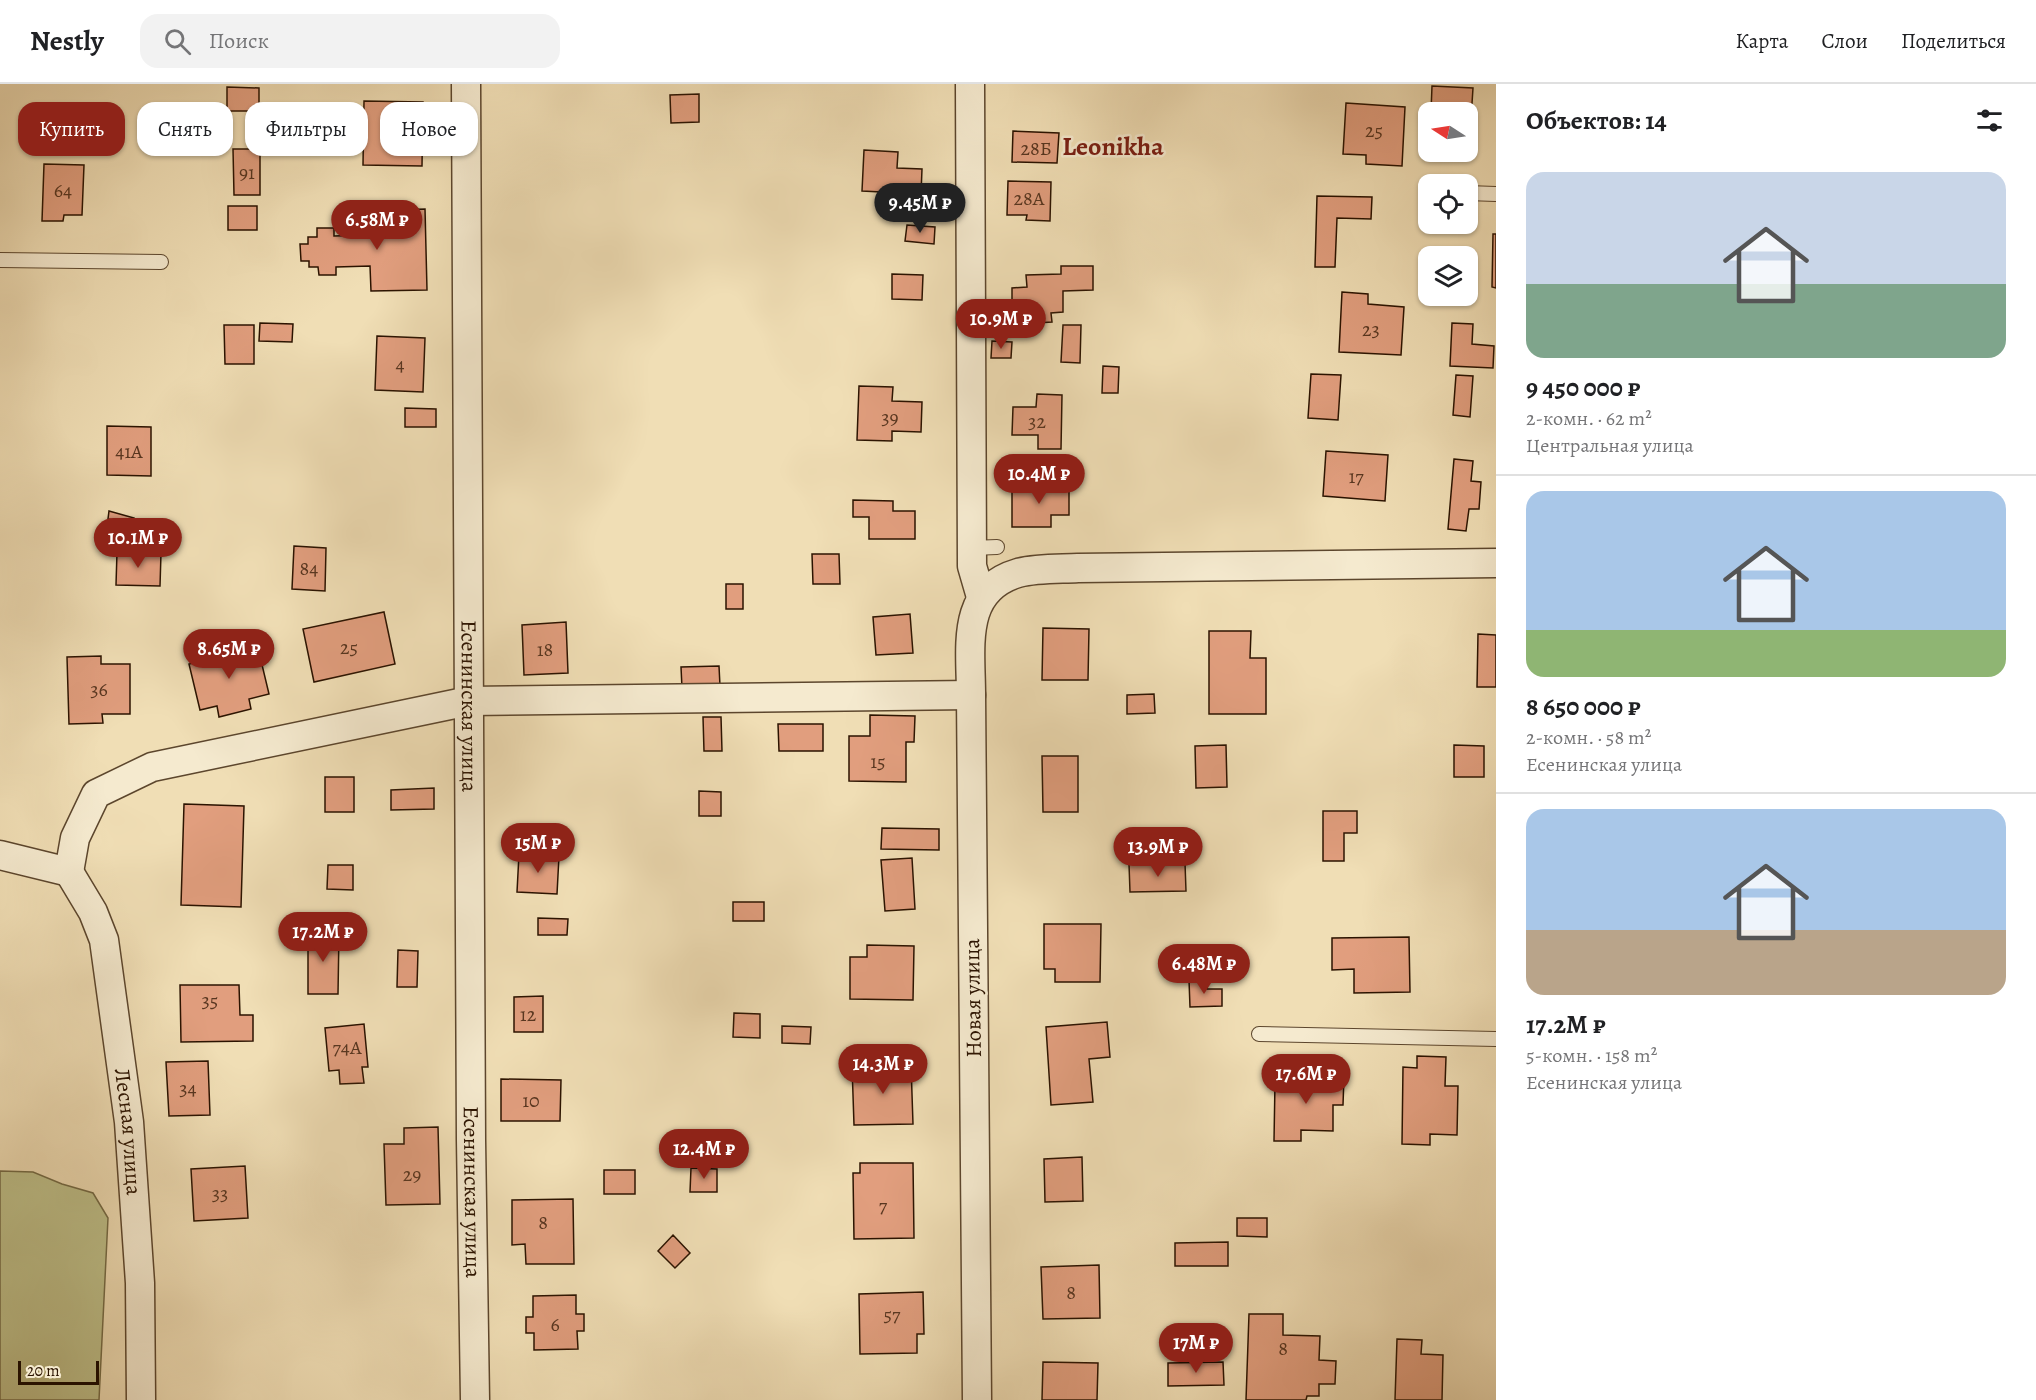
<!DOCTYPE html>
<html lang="ru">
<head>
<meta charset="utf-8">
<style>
  :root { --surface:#fff; --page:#f2f2f2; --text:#202124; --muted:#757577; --line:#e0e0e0; --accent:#8f2418 }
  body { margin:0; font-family:Alegreya,serif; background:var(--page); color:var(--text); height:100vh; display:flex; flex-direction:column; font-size:22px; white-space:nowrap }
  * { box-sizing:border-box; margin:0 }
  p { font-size:20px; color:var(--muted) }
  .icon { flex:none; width:33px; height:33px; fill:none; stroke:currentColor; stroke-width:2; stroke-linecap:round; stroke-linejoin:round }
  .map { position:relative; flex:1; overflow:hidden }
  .drawer { display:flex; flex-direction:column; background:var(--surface); width:540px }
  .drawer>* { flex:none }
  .hud { position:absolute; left:18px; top:18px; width:570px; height:54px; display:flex; gap:12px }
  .needle { width:39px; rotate:282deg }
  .buttons { position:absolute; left:1418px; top:18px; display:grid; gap:12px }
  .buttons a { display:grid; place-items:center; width:60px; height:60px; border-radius:12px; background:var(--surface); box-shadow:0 2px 4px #0004; font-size:30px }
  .scale { position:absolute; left:18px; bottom:15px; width:81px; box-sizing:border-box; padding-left:6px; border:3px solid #2b1300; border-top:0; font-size:16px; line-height:21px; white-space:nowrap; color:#2b1300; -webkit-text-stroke:4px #f5eacf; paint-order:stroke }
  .price { position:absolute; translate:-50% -51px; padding:0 14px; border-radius:21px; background:var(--accent); color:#fff; font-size:20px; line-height:39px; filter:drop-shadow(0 2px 3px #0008) }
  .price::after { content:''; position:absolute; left:50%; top:36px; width:18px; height:14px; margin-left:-9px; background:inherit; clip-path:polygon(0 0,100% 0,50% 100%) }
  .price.current { background:#222; color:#fff }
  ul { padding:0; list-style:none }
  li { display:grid; align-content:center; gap:12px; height:318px; padding:0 30px }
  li+li { border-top:2px solid var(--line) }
  li span { display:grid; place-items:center; height:186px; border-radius:18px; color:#555 }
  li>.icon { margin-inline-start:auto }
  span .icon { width:108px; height:108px; fill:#fffc; stroke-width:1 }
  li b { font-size:26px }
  h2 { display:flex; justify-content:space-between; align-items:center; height:72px; padding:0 30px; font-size:26px }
  .tag { padding:0 21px; border-radius:18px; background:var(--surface); box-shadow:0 2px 4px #0004; font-size:21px; line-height:54px }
  .tag.current { background:var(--accent); color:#fff }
  header { display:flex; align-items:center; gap:36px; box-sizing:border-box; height:84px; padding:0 30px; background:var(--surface); border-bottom:2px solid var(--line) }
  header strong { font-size:28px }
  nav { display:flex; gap:33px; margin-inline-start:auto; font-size:21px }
  .search { width:420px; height:54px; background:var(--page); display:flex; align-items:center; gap:15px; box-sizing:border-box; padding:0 21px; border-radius:18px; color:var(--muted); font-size:22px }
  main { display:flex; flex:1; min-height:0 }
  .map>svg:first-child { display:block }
  .green { fill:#bec08a; stroke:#746a45; stroke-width:1.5 }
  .building { fill:#e19e7e; stroke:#2b1300; stroke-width:1.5 }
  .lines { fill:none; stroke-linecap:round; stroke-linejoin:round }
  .lane-casing { stroke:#5c462d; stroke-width:16 }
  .street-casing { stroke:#5c462d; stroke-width:31 }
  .lane { stroke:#f5eacf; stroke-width:14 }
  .street { stroke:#f5eacf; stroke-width:28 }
  .labels { text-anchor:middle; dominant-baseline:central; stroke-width:5; stroke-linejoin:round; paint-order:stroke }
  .number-label { font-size:20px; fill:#583620 }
  .street-label { font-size:22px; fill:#2b1300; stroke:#f5eacf }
  .quarter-label { font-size:26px; font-weight:bold; fill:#7a1f14; stroke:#f5eacf }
</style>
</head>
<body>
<header>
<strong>Nestly</strong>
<div class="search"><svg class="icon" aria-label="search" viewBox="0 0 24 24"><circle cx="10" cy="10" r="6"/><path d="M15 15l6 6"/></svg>Поиск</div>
<nav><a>Карта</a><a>Слои</a><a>Поделиться</a></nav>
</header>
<main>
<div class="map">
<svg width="1496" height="1316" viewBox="0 0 1496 1316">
  <rect width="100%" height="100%" fill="#f0deb5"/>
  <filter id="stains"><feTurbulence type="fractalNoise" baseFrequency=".00333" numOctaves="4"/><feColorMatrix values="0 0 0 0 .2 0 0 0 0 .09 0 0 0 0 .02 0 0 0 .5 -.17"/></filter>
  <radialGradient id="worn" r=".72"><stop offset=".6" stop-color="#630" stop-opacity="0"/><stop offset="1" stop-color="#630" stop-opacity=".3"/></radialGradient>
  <path class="green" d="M0 1087 33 1088 62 1100 93 1109 108 1134 99 1316H0Z"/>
  <path class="building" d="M1432 2 1473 4 1470 50H1467V28H1431Z
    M227 3 259 4V27H227Z
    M699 10V38L671 39 670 11Z
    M364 17 423 18 422 82 363 81Z
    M1346 19 1405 23 1402 82 1366 80V71L1343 70Z
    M1013 47 1059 49 1057 79 1012 78Z
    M233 65H260V111H234Z
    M864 66 898 68 897 84 922 85 921 110 862 107Z
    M44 80 84 81 82 131H64L63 137H42Z
    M1008 97 1051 98 1050 137 1026 136 1027 131H1007Z
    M1317 112 1372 113 1371 135 1337 134 1335 183H1315Z
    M228 122H257V146H228Z
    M425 125 427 206 371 207 370 182 336 183V191H319L318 183H309V177H301L300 160H308V153H317V144H334V152L368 151V127Z
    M907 141 935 143 934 160 905 157Z
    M1493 150H1496V204L1492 203Z
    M1061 182H1093V206L1063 207V228L1051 229 1052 238 1036 239V230L1012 231V204L1027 203 1026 191 1061 190Z
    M892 190 923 191 922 216 892 215Z
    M1342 208 1368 210V220L1404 223 1401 271 1339 268Z
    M260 239 293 240 292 258 259 257Z
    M1452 239 1473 240 1472 260 1494 262 1493 284 1450 282Z
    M224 241H254V280H225Z
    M1063 241H1081L1080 279 1061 278Z
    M377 252 425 254 423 308 375 306Z
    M992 257 1012 258 1011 274H991Z
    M1103 282 1119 283 1118 309H1102Z
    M1311 290 1341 291 1338 336 1308 334Z
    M1456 291 1473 292 1470 333 1453 331Z
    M859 302 893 303 892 317 922 318 921 348 892 347V357L857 356Z
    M1037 310 1062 311 1061 365H1038V351H1012L1013 323H1036Z
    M405 324 436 325V343H405Z
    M107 342 151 343V392L107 391Z
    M1326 367 1388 371 1385 417 1323 412Z
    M1454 375 1473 377 1471 397 1481 398 1479 425H1469L1466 447 1448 445Z
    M1012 402H1069V431H1051V443H1012Z
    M853 416 893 417V427H915V455H869V433H853Z
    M109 427 134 434 132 441 108 435Z
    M294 462 326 464 325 507 292 505Z
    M117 468 161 469 160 502 116 501Z
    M812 470H839L840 500H813Z
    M726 500H743V525H726Z
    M384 528 395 580 314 598 303 545Z
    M910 530 913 569 876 571 873 533Z
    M566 538 568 589 524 591 522 541Z
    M1043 544 1089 545 1088 596H1042Z
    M1209 547H1251L1250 574H1266V630H1209Z
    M1478 550 1496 551V603H1477Z
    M236 560 238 569 258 564 269 610 249 615 251 625 219 633 217 622 200 626 189 580 206 576 204 568Z
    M101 572V580H130V630H102L103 639 69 640 67 573Z
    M719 582 720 602 682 604 681 583Z
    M1154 610 1155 629 1127 630V611Z
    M870 631 915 632 914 658H906V698L849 697V652H870Z
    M703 633H721L722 667H704Z
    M778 640H823V667H779Z
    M1226 661 1227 703 1196 704 1195 662Z
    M1454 661 1484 662V693H1454Z
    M1042 672H1078V728H1043Z
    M325 693H354V728H325Z
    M434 704V725L391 726V706Z
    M699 707 721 708V732H699Z
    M184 720 244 722 241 823 181 821Z
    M1323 727H1357V749H1344V777H1323Z
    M882 744 939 745V766L881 765Z
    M519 770 559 772 557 810 517 808Z
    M912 774 915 825 885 827 881 776Z
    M1185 779 1186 807 1130 808 1129 780Z
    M328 781H353V806L327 805Z
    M733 818H764V837H733Z
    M538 834 568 835 567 851H538Z
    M1044 840H1101L1100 898H1055V885H1044Z
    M308 848H339L338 910H308Z
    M1409 853 1410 908 1354 909V885L1332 886V854Z
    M867 861 914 862 913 916 850 915V873H867Z
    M398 866 418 867 417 903H397Z
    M1189 896H1207V905H1222V922L1190 923Z
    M180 901H239L240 931H253V957L181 958Z
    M543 912V948H514V913Z
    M734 929 760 930V954L733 953Z
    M1107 938 1110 973 1089 975 1093 1018 1051 1021 1046 943Z
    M364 940 368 983H362L364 999 340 1000 339 986 329 987 325 944Z
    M782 942 811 943 810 960 782 959Z
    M1417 972 1446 973 1445 1002H1458L1457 1051 1430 1050V1061L1402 1060 1403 983 1417 984Z
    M208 977 210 1031 169 1032 166 978Z
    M911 980 913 1040 854 1041 852 981Z
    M1286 991 1344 992 1343 1021H1333V1047L1301 1046V1057H1274L1275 998 1286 999Z
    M501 995 561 996 560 1037H501Z
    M438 1043 440 1120 386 1121 384 1060H404V1044Z
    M1082 1073 1083 1117 1045 1118 1044 1075Z
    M860 1079H913L914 1154 854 1155 853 1089H860Z
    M245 1082 248 1134 194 1137 191 1085Z
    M691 1084 717 1085V1108H690Z
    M604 1086H635V1110H604Z
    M573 1115 574 1180H526L525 1160 512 1161V1116Z
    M1237 1134H1267V1153L1237 1152Z
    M673 1151 690 1169 675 1184 658 1167Z
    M1228 1158V1182H1175V1159Z
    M1099 1181 1100 1234 1043 1235 1041 1183Z
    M923 1208 924 1250H917V1269L860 1270 859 1210Z
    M576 1211V1230H584V1247H577L578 1265 534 1266V1249H526V1233H533V1212Z
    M1249 1230H1283V1251L1320 1252 1319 1276 1336 1277 1335 1300H1319V1312H1307L1306 1316H1246Z
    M1397 1255 1422 1256 1421 1270 1443 1271 1442 1316H1395Z
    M1043 1278 1098 1279 1097 1316H1042Z
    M1223 1278 1224 1301 1168 1302V1279Z"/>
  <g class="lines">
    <defs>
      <path id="lane" d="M1467 109 1496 110
        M0 176 161 178
        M972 464 997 463
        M1259 950 1496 955"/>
      <g id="street">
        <path id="s1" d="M466 0 471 1056 475 1316"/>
        <path d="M970 0 972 482 981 513"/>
        <path d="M0 771 69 788"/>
        <path d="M69 788 75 754 96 710 152 683 469 617 971 611"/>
        <path id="s2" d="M69 788 93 828 104 856 129 1038 140 1199 141 1316"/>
        <path d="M977 1316 971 611C971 563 960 506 1018 489 1036 484 1059 485 1078 484L1496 479"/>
      </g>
    </defs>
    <use href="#lane" class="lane-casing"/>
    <use href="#street" class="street-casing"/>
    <use href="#lane" class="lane"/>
    <use href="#street" class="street"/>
  </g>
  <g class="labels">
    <g class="number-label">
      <text x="1374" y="46">25</text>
      <text x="1036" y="64">28Б</text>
      <text x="247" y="88">91</text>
      <text x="63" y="106">64</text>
      <text x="1029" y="114">28А</text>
      <text x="1371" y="245">23</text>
      <text x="400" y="280">4</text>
      <text x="890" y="333">39</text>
      <text x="1037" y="337">32</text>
      <text x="129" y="367">41А</text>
      <text x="1356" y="392">17</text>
      <text x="309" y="484">84</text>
      <text x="349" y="563">25</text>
      <text x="545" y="565">18</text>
      <text x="99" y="605">36</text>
      <text x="878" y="677">15</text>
      <text x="210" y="916">35</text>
      <text x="528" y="930">12</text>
      <text x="347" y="963">74А</text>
      <text x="188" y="1004">34</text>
      <text x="531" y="1016">10</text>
      <text x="412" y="1090">29</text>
      <text x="220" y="1109">33</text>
      <text x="883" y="1121">7</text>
      <text x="543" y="1138">8</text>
      <text x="1071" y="1208">8</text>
      <text x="892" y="1230">57</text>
      <text x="555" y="1240">6</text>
      <text x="1283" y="1264">8</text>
    </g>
    <g class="street-label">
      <text stroke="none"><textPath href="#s1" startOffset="622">Есенинская улица</textPath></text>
      <text transform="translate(973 914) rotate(-91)">Новая улица</text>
      <text stroke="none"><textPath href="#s2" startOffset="270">Лесная улица</textPath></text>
      <text stroke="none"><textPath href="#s1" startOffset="1108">Есенинская улица</textPath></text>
    </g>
    <g class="quarter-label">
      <text x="1113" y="62">Leonikha</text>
    </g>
  </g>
  <rect width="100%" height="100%" filter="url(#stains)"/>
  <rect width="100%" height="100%" fill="url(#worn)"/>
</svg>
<div class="buttons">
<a><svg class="needle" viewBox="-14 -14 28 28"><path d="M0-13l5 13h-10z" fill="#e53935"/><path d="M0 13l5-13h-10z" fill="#757577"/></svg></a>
<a><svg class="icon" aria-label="locate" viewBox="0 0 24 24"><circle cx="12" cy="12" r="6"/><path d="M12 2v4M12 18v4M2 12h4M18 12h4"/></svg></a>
<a><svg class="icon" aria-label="layers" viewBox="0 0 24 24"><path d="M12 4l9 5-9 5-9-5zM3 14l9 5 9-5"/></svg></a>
</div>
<div class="scale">20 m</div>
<b class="price current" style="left:920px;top:150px">9.45M ₽</b>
<b class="price" style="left:377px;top:167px">6.58M ₽</b>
<b class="price" style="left:1001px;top:266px">10.9M ₽</b>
<b class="price" style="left:1039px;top:421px">10.4M ₽</b>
<b class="price" style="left:138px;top:485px">10.1M ₽</b>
<b class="price" style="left:229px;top:596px">8.65M ₽</b>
<b class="price" style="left:538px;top:790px">15M ₽</b>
<b class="price" style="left:1158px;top:794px">13.9M ₽</b>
<b class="price" style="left:323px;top:879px">17.2M ₽</b>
<b class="price" style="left:1204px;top:911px">6.48M ₽</b>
<b class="price" style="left:883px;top:1011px">14.3M ₽</b>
<b class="price" style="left:1306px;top:1021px">17.6M ₽</b>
<b class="price" style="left:704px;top:1096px">12.4M ₽</b>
<b class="price" style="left:1196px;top:1290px">17M ₽</b>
<div class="hud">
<a class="tag current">Купить</a>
<a class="tag">Снять</a>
<a class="tag">Фильтры</a>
<a class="tag">Новое</a>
</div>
</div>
<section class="drawer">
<h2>Объектов: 14<svg class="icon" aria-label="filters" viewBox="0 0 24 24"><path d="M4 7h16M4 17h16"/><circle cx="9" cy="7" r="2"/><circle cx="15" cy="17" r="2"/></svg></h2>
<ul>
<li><span style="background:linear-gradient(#c9d6e8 60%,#7fa58c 0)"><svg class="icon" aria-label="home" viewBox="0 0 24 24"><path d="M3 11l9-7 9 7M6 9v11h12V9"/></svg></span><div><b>9 450 000 ₽</b><p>2-комн. · 62 m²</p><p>Центральная улица</p></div></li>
<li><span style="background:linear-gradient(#a9c7e8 75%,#8fb573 0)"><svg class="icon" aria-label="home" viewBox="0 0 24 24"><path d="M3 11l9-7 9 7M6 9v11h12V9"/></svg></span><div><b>8 650 000 ₽</b><p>2-комн. · 58 m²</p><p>Есенинская улица</p></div></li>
<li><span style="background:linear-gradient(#a9c7e8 65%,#b9a48a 0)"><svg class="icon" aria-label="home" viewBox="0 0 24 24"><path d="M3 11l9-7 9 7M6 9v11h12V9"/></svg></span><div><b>17.2M ₽</b><p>5-комн. · 158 m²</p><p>Есенинская улица</p></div></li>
</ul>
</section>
</main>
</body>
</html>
